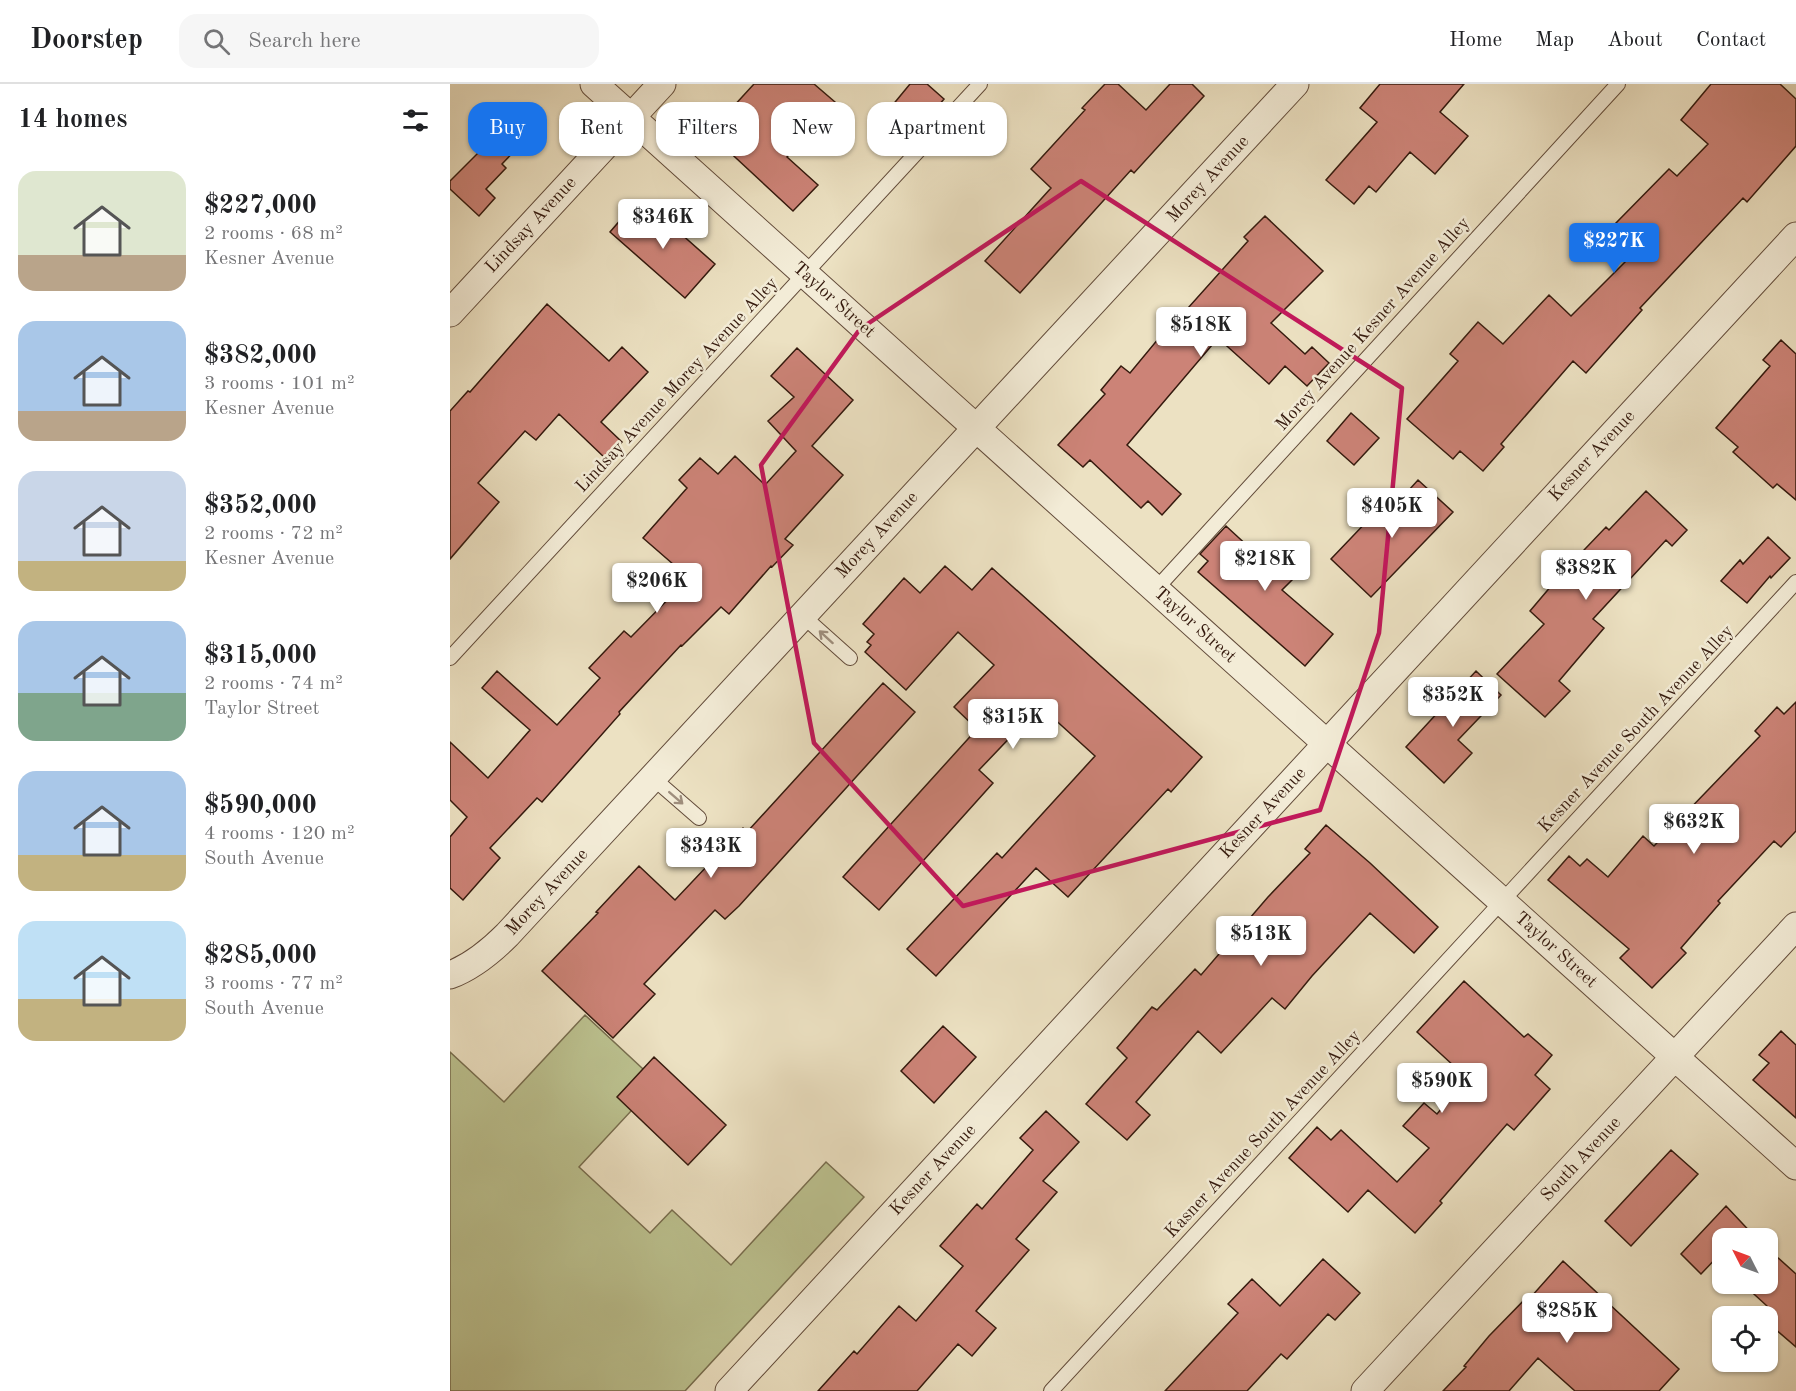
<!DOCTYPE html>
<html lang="en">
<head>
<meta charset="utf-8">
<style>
  :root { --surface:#fff; --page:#f6f6f6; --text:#202124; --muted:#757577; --line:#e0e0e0; --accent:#1a73e8 }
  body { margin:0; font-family:"Old Standard TT",serif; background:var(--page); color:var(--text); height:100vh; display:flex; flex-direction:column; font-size:22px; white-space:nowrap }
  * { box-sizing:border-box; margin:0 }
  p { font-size:20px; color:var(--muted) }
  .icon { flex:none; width:33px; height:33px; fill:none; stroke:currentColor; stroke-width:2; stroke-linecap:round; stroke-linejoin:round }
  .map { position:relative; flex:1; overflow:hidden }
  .details { display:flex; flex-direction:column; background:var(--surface); width:450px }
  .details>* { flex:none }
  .hud { position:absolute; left:18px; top:18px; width:570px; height:54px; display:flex; gap:12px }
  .needle { width:39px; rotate:312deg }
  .fabs { position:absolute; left:1262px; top:1144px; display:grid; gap:12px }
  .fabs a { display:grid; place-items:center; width:66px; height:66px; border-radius:12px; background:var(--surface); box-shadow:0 2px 4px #0004; font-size:30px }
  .price { position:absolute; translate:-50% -51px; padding:0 14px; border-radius:6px; background:#fff; color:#222; font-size:20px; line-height:39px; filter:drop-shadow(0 2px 3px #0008) }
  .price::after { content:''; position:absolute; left:50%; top:36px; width:18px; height:14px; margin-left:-9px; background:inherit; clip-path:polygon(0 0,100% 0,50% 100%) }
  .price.on { background:var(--accent); color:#fff }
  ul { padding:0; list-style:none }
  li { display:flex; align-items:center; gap:18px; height:150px; padding:0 18px }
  li span { display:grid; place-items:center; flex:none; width:168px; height:120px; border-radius:18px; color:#555 }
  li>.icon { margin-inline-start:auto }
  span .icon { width:72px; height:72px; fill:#fffc; stroke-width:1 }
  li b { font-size:26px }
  h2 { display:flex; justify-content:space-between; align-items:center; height:72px; padding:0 18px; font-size:26px }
  .pill { padding:0 21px; border-radius:18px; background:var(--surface); box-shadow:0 2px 4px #0004; font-size:21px; line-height:54px }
  .pill.on { background:var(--accent); color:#fff }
  header { display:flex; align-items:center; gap:36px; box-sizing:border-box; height:84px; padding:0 30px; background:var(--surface); border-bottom:2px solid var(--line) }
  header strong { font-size:28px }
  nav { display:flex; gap:33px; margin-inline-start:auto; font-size:21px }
  .search { width:420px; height:54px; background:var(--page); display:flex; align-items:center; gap:15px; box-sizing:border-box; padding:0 21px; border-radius:18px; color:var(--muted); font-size:22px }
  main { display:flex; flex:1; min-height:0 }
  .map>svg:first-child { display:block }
  .green { fill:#bcc290; stroke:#786e4f; stroke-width:1.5 }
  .building { fill:#cc8377; stroke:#351a0e; stroke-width:1.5 }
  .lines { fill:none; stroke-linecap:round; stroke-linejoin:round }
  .lane-casing { stroke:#634c3b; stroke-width:16 }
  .street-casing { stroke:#634c3b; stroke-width:29 }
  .lane { stroke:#f3ecd7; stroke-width:14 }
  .street { stroke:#f3ecd7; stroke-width:27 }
  .oneway { stroke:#9e8e7d }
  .marked { fill:none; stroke:#c2185b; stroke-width:4.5; stroke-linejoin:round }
  .labels { text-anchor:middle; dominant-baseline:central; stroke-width:5; stroke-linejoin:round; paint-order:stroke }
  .street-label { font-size:18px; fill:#351a0e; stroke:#f3ecd7 }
</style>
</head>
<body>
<header>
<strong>Doorstep</strong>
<div class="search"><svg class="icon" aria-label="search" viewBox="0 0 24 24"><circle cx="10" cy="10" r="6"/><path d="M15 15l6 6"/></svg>Search here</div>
<nav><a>Home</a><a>Map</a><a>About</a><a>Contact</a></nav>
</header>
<main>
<section class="details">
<h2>14 homes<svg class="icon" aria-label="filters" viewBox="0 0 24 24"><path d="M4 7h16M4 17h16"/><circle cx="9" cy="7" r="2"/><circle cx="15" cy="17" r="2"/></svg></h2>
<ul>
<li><span style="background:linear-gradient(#dfe7d0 70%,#b9a48a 0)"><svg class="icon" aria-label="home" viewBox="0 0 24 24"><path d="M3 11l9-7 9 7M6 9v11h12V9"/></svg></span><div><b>$227,000</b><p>2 rooms · 68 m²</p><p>Kesner Avenue</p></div></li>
<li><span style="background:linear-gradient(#a9c7e8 75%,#b9a48a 0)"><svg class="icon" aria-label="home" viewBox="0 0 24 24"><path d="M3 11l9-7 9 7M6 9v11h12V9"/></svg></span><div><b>$382,000</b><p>3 rooms · 101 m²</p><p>Kesner Avenue</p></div></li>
<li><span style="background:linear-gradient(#c9d6e8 75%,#c2b280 0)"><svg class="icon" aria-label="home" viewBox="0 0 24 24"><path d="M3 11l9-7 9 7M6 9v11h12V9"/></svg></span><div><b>$352,000</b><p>2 rooms · 72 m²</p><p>Kesner Avenue</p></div></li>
<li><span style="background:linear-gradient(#a9c7e8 60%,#7fa58c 0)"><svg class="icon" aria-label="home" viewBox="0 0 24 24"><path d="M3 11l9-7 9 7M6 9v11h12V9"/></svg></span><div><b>$315,000</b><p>2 rooms · 74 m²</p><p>Taylor Street</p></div></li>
<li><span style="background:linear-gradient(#a9c7e8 70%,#c2b280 0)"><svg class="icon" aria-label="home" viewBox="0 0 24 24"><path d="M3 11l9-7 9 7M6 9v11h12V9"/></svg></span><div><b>$590,000</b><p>4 rooms · 120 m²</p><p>South Avenue</p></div></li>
<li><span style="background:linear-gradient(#bfe0f5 65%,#c2b280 0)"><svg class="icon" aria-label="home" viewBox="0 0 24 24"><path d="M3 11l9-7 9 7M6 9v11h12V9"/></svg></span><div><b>$285,000</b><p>3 rooms · 77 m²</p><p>South Avenue</p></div></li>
</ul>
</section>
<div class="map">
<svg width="1346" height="1307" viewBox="0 0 1346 1307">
  <rect width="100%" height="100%" fill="#ece1c2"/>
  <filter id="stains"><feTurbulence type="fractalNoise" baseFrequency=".00333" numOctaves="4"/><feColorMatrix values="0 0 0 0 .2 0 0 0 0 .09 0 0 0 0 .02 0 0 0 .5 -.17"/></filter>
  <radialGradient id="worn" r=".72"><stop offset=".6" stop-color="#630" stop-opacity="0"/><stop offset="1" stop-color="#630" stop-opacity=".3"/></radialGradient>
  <path class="green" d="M135 931 193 985 182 1026 129 1083 200 1149 222 1126 281 1181 376 1078 414 1113 235 1307H0V968L54 1018Z"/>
  <path class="building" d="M304 0H364L385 18 337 73 368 101 343 127 259 49Z
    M460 0H477L494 15 459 57 432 34Z
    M655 0H668L696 26 720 0H742L754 12 684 89 681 86 570 209 535 177 601 104 581 85 635 26 632 24Z
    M930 0H1014L990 28 1018 52 985 90 960 68 926 108 919 102 904 120 876 96 927 38 910 24Z
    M1261 0H1330L1346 15V62L1297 118 1293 114 1190 224 1192 226 1136 289 1123 277 1051 360 1054 363 1033 387 1010 367 1003 375 957 335 1008 277 1000 270 1028 238 1053 260 1099 211 1121 232 1176 177 1163 164 1177 149 1166 139 1219 85 1227 92 1258 60 1231 36Z
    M70 27 87 43 52 80 56 84 36 105 45 114 29 132 0 105V97Z
    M185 119 207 139 212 133 265 180 235 214 160 148Z
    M815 132 873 187 821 239 855 270 862 263 879 279 857 302 835 282 819 300 768 254 677 361 731 410 712 431 698 417 691 424 640 376 633 383 608 361 655 310 651 306 671 282 680 289 728 231 730 233 798 157 794 153Z
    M97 220 159 277 172 263 198 288 151 338 172 358 156 375 109 330 86 356 75 347 28 399 49 418 0 475V327L18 307 20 308Z
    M1331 256 1346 270V416L1327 400 1323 404 1283 368 1288 363 1266 344 1320 282 1313 276Z
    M347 264 403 316 362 362 393 391 335 455 343 461 322 483 321 482 279 530 271 523 232 562 231 561 169 628 170 630 92 718 87 714 40 764 50 774 13 816 0 804V753L17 733 0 716V658L38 694 80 646 32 604 47 587 107 641 150 594 139 584 174 547 181 553 239 494 193 454 237 404 229 396 250 374 268 390 285 372 315 401 346 367 318 337 344 313 321 292Z
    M901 329 929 354 904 381 877 357Z
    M968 396 1003 428 921 513 881 475 922 432 929 439Z
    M1196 407 1237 446 1222 462 1216 456 1143 535 1154 544 1109 597 1120 607 1095 633 1047 590 1094 540 1080 527 1113 488 1156 443 1159 446Z
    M776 442 814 477 833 458 857 481 832 506 883 550 855 582 748 488 758 477 750 470Z
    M1318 453 1340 474 1321 494 1320 492 1297 519 1271 497 1290 476 1293 480Z
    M495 482 522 506 542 484 752 673 721 708 718 705 618 813 586 784 486 892 457 865 547 769 552 774 645 672 590 622 529 686 543 699 429 826 393 793 527 645 504 623 544 581 508 548 456 606 415 568 421 561 417 558 424 550 413 540 454 494 470 509Z
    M1026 587 1051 611 1008 656 1022 669 994 699 956 663Z
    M433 599 465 628 289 822 275 835 265 826 194 900 205 910 163 954 92 887 148 829 146 828 189 782 225 816 293 744 297 748Z
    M1346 618V747L1331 763 1324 757 1268 817 1270 819 1231 864 1236 869 1202 904 1170 874 1179 865 1098 796 1119 772 1130 782 1137 775 1158 793 1193 752 1204 762 1310 652 1305 647 1327 623 1334 630Z
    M876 741 920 779 988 843 964 869 920 829 862 892 835 925 822 914 771 969 748 947 686 1018 700 1031 677 1056 636 1020 677 974 667 964 702 923 707 926 745 885 751 891 818 813 860 769 855 765Z
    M1014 897 1074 953 1078 950 1102 971 1085 991 1100 1005 1064 1046 1057 1040 990 1117 992 1119 965 1149 918 1106 898 1128 839 1074 867 1043 881 1056 891 1046 947 1098 979 1064 953 1042 974 1019 987 1030 1017 994 967 948Z
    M493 942 526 973 484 1019 451 987Z
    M1331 947 1346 961V1034L1303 996 1319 979 1309 971Z
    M204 973 276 1041 238 1081 167 1013Z
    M596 1027 629 1058 593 1097 607 1108 566 1155 579 1166 526 1227 546 1244 522 1272 508 1260 467 1307H368L404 1267 407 1270 449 1222 466 1237 513 1182 490 1162 527 1120 532 1125 583 1066 570 1054Z
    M1221 1066 1248 1090 1181 1162 1155 1137Z
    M1276 1122 1307 1155H1272V1168L1251 1190 1231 1170Z
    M1317 1164 1346 1190V1263L1317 1238V1222L1293 1200H1317Z
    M873 1175 910 1209 885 1236 878 1230 837 1275 831 1270 797 1307H715L788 1229 778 1220 802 1195 830 1222Z
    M1113 1177 1229 1285 1209 1307H1125L1088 1274 1059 1307H993L1016 1283 1014 1282 1039 1252 1079 1211 1081 1213Z"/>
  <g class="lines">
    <defs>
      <path id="lane" d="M706 505 1168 0
        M353 532 400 574
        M0 574 530 0
        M203 694 249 734
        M601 1307 1346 498"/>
      <path id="street" d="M144 0 1346 1082
        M0 229 212 0
        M0 891C21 883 41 867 57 851L845 0
        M279 1307 1346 152
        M915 1307 1346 842"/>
    </defs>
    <use href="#lane" class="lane-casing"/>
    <use href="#street" class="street-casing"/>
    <use href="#lane" class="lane"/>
    <use href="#street" class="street"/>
  </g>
  <defs><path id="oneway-shaft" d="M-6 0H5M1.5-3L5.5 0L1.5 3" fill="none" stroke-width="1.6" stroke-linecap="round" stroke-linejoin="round" transform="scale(1.5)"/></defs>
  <g class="oneway">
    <use href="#oneway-shaft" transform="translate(376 553) rotate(-138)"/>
    <use href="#oneway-shaft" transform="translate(226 714) rotate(41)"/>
  </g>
  <path class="marked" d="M631 97 952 304 929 549 870 726 513 822 364 659 311 381 410 245Z"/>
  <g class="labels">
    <g class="street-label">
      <text transform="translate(758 95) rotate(-47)">Morey Avenue</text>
      <text transform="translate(81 141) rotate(-47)">Lindsay Avenue</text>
      <text transform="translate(384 216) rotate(42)">Taylor Street</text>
      <text transform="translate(923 240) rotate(-48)">Morey Avenue Kesner Avenue Alley</text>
      <text transform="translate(227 301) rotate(-47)">Lindsay Avenue Morey Avenue Alley</text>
      <text transform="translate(1142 372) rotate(-47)">Kesner Avenue</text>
      <text transform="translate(427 451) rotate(-47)">Morey Avenue</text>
      <text transform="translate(745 541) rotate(42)">Taylor Street</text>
      <text transform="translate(1186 645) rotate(-47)">Kesner Avenue South Avenue Alley</text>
      <text transform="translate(813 729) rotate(-47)">Kesner Avenue</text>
      <text transform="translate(97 808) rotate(-47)">Morey Avenue</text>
      <text transform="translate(1106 866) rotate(42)">Taylor Street</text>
      <text transform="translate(813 1050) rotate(-47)">Kasner Avenue South Avenue Alley</text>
      <text transform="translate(1131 1075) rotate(-47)">South Avenue</text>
      <text transform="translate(483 1086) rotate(-47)">Kesner Avenue</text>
    </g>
  </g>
  <rect width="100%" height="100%" filter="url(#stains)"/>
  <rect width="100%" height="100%" fill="url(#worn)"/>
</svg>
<div class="fabs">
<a><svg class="needle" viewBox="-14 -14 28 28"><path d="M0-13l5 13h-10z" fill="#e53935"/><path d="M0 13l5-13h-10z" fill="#757577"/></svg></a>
<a><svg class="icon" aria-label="locate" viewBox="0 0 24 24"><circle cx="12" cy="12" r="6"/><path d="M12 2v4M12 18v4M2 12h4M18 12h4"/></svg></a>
</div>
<b class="price" style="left:213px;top:166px">$346K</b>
<b class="price on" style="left:1164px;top:190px">$227K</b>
<b class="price" style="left:751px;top:274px">$518K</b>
<b class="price" style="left:942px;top:455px">$405K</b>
<b class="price" style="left:815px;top:508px">$218K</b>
<b class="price" style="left:1136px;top:517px">$382K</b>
<b class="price" style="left:207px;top:530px">$206K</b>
<b class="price" style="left:1003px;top:644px">$352K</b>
<b class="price" style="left:563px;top:666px">$315K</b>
<b class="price" style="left:1244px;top:771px">$632K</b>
<b class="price" style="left:261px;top:795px">$343K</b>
<b class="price" style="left:811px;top:883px">$513K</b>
<b class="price" style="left:992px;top:1030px">$590K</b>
<b class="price" style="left:1117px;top:1260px">$285K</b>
<div class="hud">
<a class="pill on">Buy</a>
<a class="pill">Rent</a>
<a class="pill">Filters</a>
<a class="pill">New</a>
<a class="pill">Apartment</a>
</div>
</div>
</main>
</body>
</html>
